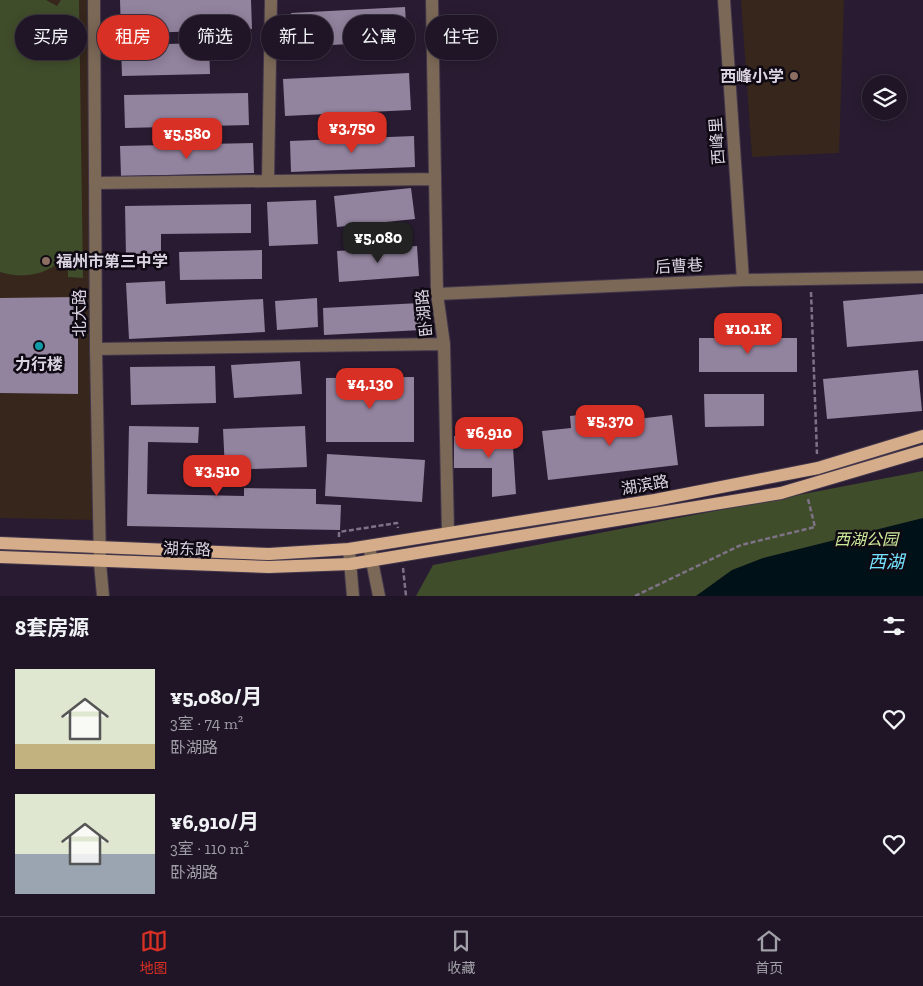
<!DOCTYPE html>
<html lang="zh">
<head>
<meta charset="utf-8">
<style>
  :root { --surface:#1f1526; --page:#2c2232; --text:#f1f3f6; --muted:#a19fa7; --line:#3c3443; --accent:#d93025 }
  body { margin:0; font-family:"Zilla Slab","Noto Sans SC",serif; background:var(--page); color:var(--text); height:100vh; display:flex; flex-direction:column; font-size:19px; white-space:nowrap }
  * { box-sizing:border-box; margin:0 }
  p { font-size:16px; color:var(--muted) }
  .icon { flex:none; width:28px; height:28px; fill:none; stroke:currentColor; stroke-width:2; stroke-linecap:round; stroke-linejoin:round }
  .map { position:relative; height:596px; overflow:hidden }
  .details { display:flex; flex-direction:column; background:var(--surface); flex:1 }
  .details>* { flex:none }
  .guide { position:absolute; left:15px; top:15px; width:500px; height:45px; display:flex; gap:10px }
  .fabs { position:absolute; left:862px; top:75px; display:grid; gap:10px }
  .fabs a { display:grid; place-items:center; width:45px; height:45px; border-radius:50%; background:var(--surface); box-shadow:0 2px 12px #0003,0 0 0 1px var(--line); font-size:25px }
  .price { position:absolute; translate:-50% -42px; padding:0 11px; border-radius:10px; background:var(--accent); color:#fff; font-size:16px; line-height:32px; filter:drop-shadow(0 1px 2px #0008) }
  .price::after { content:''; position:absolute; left:50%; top:30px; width:15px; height:11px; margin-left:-8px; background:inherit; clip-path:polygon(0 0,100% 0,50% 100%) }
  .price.current { background:#222; color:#fff }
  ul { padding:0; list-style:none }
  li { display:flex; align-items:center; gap:15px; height:125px; padding:0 15px }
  li span { display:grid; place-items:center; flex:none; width:140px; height:100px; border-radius:0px; color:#555 }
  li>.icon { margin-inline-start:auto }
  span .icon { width:60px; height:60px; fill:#fffc; stroke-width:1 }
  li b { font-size:21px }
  h2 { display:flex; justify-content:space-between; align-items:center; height:60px; padding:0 15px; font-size:21px }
  .chip { padding:0 18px; border-radius:22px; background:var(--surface); box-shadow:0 2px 12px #0003,0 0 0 1px var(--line); font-size:18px; line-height:45px }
  .chip.current { background:var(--accent); color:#fff }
  .menu { display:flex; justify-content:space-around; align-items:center; height:70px; border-top:1px solid var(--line); background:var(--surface); font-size:14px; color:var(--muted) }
  .menu a { display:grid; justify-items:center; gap:2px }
  .menu .current { color:var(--accent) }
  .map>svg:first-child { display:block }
  .education { fill:#36261b }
  .green { fill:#404d2b }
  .water { fill:#001117 }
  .building { fill:#92839e }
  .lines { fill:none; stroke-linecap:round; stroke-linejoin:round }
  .minor-casing { stroke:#42364b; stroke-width:14 }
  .major-casing { stroke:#42364b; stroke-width:14 }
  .path { stroke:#7e7386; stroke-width:2.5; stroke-dasharray:5 2.5; stroke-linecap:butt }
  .minor { stroke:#7b6857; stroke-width:12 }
  .major { stroke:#d6ad8b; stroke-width:12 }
  .education-dot { fill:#8d6e63; stroke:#0f0913; stroke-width:2 }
  .culture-dot { fill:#0f9aa8; stroke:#0f0913; stroke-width:2 }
  .labels { text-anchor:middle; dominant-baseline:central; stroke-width:5; stroke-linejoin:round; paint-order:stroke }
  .poi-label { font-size:16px; font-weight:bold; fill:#dbd3e2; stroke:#0f0913; text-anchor:end }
  .street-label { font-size:16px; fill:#dbd3e2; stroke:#0f0913 }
  .park-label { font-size:16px; font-style:italic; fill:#cae999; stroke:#0f0913 }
  .water-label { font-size:18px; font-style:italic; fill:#74e3ff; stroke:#0f0913 }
</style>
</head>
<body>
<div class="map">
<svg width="923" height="596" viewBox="0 0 923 596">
  <rect width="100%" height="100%" fill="#291c32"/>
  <path class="education" d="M0 0H89L96 520 0 518Z
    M741 0H844L839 153 752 157Z"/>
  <path class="green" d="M0 0H46L57 6 61 0H79L83 278 68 277V252C53 274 26 280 0 272Z
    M923 471V596H416L433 565Z"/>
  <path class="water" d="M923 518V596H696L732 570 763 558Z"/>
  <path class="building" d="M120 0H251L252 29 121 34Z
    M405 7 407 41 293 47 291 13Z
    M209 43 210 74 122 76 121 45Z
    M409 73 411 110 285 116 283 79Z
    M248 93 249 125 125 128 124 95Z
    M414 136 415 167 291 172 290 141Z
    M253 143 254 173 121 176 120 146Z
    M411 188 415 219 337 227 334 196Z
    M316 200 318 244 269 246 267 202Z
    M251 204V233L161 234V256H126L125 206Z
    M417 246 419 276 339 282 337 251Z
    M262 250V279L180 280 179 252Z
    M165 281 166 304 263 299 265 332 129 339 126 283Z
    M923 294V341L847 347 843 301Z
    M78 297V394L0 393V298Z
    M317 298 318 327 277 330 275 301Z
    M420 303 422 330 324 335 323 308Z
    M699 338H797V372H699Z
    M300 361 302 394 234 398 231 365Z
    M215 366 216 403 131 405 130 367Z
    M918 370 922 411 827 419 823 379Z
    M414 377V442H326V378Z
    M704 394H764V426L705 427Z
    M636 412 637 419 672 415 678 465 548 480 542 431 571 428 570 416 588 414 590 427 620 424 619 414Z
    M129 426 199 427 198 443 148 442 147 494 244 496V488L316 489V504L341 505 340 530 127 526Z
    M305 426 307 467 225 470 223 429Z
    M512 432 516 494 492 497V468H454V436Z
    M327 454 425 460 422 502 325 496Z"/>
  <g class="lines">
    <defs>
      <path id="minor" d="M94 0 96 349 100 563 103 596
        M432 0 437 294 444 344 448 533
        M724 0 743 280
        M268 180 271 0
        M96 183 434 179
        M437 294 743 280 923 277
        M96 349 444 344
        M369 546 379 596
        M349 549 353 596"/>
      <path id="major" d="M0 543 269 554 349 549 655 500 818 468 923 436
        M0 557 269 567 350 564 781 493 923 451"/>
    </defs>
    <use href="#minor" class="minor-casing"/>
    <use href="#major" class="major-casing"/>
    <path class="path" d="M811 292 817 454
      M339 537V532L397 523 398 528
      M403 568 406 596
      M635 596 741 545 815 527 808 499"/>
    <use href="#minor" class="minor"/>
    <use href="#major" class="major"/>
  </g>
  <g class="education-dot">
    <circle cx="794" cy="76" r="5"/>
    <circle cx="46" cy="261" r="5"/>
  </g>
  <circle class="culture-dot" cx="39" cy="346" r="5"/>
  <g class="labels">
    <g class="poi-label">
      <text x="784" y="76">西峰小学</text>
      <text x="56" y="261" text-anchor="start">福州市第三中学</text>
      <text x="39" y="364" text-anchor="middle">力行楼</text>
    </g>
    <g class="street-label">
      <text transform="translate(717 141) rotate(-94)">西峰里</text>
      <text transform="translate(679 266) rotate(-3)">后曹巷</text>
      <text transform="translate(79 313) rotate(-90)">北大路</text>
      <text transform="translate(424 313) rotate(-96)">卧湖路</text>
      <text transform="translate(645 485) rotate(-10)">湖滨路</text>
      <text transform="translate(187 549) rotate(2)">湖东路</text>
    </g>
    <g class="park-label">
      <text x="866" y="539">西湖公园</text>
    </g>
    <g class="water-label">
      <text x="886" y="562">西湖</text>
    </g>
  </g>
</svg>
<div class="fabs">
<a><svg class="icon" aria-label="layers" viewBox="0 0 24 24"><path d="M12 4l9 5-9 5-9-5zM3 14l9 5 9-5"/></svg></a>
</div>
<b class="price" style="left:352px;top:154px">¥3,750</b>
<b class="price" style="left:187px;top:160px">¥5,580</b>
<b class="price current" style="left:378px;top:264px">¥5,080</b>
<b class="price" style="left:748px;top:355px">¥10.1K</b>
<b class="price" style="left:370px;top:410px">¥4,130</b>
<b class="price" style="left:610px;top:447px">¥5,370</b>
<b class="price" style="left:489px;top:459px">¥6,910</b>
<b class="price" style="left:217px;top:497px">¥3,510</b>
<div class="guide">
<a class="chip">买房</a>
<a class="chip current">租房</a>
<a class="chip">筛选</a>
<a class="chip">新上</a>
<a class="chip">公寓</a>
<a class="chip">住宅</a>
</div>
</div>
<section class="details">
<h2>8套房源<svg class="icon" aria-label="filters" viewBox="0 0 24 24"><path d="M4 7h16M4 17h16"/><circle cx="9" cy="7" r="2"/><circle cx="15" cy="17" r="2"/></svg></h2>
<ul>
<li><span style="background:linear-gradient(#dfe7d0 75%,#c2b280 0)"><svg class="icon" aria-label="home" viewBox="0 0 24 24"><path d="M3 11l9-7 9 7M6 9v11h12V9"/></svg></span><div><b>¥5,080/月</b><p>3室 · 74 m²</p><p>卧湖路</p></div><svg class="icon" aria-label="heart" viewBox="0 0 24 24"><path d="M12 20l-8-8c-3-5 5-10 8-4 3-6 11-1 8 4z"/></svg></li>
<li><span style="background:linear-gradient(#dfe7d0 60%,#9aa5b1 0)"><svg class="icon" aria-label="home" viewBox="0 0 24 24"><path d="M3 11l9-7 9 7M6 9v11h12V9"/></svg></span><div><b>¥6,910/月</b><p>3室 · 110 m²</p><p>卧湖路</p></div><svg class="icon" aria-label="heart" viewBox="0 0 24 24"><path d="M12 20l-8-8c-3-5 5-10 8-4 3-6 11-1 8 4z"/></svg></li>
</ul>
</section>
<nav class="menu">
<a class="current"><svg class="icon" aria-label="map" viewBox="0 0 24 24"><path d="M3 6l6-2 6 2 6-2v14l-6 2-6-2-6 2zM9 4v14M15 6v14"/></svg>地图</a>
<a><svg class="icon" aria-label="saved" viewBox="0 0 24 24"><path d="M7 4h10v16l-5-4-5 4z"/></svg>收藏</a>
<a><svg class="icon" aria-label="home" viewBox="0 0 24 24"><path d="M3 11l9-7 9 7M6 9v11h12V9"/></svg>首页</a>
</nav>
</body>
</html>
